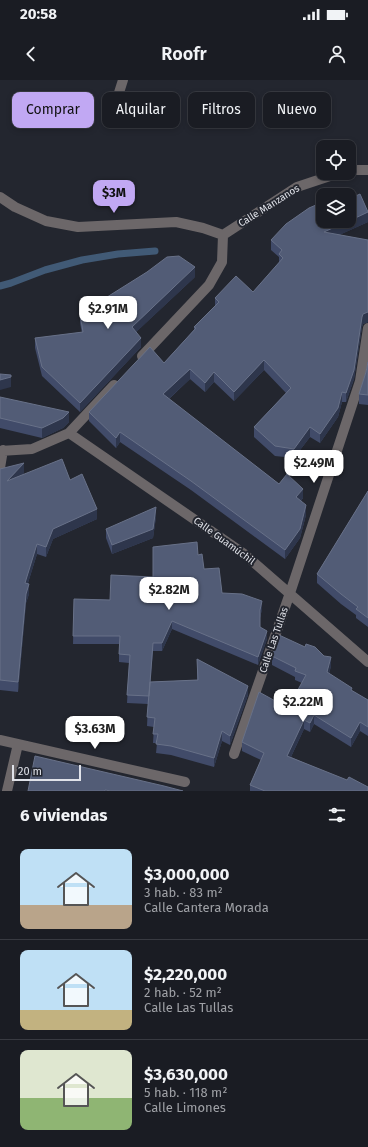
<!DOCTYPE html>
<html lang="es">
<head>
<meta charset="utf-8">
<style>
  :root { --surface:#1a1c23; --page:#272930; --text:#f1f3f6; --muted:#9fa1a6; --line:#383a41; --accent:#c1a8f3 }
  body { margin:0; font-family:"Fira Sans",sans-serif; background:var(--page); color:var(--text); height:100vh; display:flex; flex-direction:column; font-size:15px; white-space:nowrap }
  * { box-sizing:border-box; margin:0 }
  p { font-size:13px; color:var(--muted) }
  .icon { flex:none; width:22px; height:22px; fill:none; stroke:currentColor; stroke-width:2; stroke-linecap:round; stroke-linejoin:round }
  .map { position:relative; height:711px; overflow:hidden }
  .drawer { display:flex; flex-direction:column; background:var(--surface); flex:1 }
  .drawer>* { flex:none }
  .banner { position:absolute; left:12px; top:12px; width:344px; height:36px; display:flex; gap:8px }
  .fabs { position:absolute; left:316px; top:60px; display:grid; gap:8px }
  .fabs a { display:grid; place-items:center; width:40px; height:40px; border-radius:8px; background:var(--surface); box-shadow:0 2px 6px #0003,0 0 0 1px var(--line); font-size:20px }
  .scale { position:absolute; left:12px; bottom:10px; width:69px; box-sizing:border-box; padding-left:4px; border:2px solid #e0e2e9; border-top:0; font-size:11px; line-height:14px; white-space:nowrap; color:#e0e2e9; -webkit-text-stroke:3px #23262f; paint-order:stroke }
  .price { position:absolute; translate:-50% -34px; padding:0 9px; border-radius:8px; background:#fff; color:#222; font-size:13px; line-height:26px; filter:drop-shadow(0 1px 2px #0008) }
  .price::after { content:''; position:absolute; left:50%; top:24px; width:12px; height:9px; margin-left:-6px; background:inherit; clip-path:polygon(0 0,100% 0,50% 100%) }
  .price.on { background:var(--accent); color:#111 }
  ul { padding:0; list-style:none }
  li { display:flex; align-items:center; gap:12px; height:100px; padding:0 20px }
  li+li { border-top:1px solid var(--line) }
  li span { display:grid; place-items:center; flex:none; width:112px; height:80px; border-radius:8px; color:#555 }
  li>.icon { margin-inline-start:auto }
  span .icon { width:48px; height:48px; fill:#fffc; stroke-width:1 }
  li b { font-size:17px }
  h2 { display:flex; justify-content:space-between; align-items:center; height:48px; padding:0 20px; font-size:17px }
  .pill { padding:0 14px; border-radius:8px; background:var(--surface); box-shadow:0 2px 6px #0003,0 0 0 1px var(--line); font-size:14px; line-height:36px }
  .pill.on { background:var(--accent); color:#111 }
  .status { display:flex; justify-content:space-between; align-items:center; height:28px; padding:0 20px; background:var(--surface); direction:ltr }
  .status svg { height:11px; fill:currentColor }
  header { display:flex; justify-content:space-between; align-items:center; height:52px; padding:0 20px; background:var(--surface); font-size:18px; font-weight:600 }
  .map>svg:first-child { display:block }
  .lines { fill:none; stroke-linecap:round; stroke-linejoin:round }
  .stream { stroke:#415a76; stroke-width:7 }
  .street { stroke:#6c6769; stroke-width:10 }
  .wall { fill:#414b69 }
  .shaded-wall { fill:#2e364c }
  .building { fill:#525c76; stroke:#687188 }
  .labels { text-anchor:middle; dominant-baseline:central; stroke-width:4; stroke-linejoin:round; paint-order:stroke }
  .street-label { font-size:10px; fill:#e0e2e9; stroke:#23262f }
</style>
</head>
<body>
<div class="status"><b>20:58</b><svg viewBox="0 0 49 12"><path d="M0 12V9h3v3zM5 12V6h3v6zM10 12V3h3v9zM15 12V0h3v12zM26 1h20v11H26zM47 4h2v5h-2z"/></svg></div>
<header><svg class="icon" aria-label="back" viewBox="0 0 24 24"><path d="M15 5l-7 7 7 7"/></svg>Roofr<svg class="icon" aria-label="person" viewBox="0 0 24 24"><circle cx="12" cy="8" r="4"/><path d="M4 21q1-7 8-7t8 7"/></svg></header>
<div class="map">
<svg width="368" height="711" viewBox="0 0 368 711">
  <rect width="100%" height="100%" fill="#23262f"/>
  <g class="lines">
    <path class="stream" d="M0 206 11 203 45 190 82 180 118 174 155 171"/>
    <path class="street" d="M116 22 123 0
      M349 90H368
      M0 117 15 127 46 141 78 147 176 142 203 148 223 155
      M223 155 297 107 339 93
      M142 276 209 205 222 182 223 155
      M69 353 243 473 368 582
      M0 371 32 369 69 353 114 305
      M0 388 3 370
      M0 660 185 702
      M234 674 290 513 360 301 368 248
      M7 711 18 664"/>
  </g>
  <path class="wall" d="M368 131V142L339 155 368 160V242L363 244 362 247 354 299 346 322H342L338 337 320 363 310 357 294 378 275 376 254 357V347L286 313 264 290 234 321 214 302 205 312 190 299 169 319 279 404 303 418 301 421 306 435 300 458 285 479 191 410 120 362 116 368 89 341V332L164 283 194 250V247L215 227V218L253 212 279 183V177L271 170V160Z
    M195 197 136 252 141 267 80 332 42 296 35 268V258L82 253 80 243V234Z
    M368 282V325L359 324V314L366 292Z
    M0 317 69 342 63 348 42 358 0 348Z
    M0 389 24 393 21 396 70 400 97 439 53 459 46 477 37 474 28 503 29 514 26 523 18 612 0 610Z
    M368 411V547L356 538V535L341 524 317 503V494Z
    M156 437 153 458 112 474 106 458V449Z
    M198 475 204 489 222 513 262 529 260 538V547L267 559 258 585 172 549 162 571H153L150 602 197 600V579L248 615 230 665 222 661 214 687 171 675 156 673 157 663H153L154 647 147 646 148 624 127 623 129 583 119 582V564H73L74 519 110 520 153 497Z
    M272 576 331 586 329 594 352 611 368 620V656L360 651 351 667 314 644 310 652 304 649 291 677 368 711H250V705L261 680 242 671V662L288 628 302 603 295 600V597L272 585Z"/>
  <path class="shaded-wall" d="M368 132V142L324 162V152Z
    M195 187V197L132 256V247Z
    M368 232V242L363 244 362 247 354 299 346 322V313L362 237 363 234Z
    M141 258V267L80 332V323Z
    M264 280V290L234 321V312Z
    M190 289V299L163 324V314Z
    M214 292V302L205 312V303Z
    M11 297V307L0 310V300Z
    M342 312V322L338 337 320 363V354Z
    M69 332V342L63 348 42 358V348Z
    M310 347V357L294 378V369Z
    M120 352V362L116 368V358Z
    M24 383V393L7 411V401Z
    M303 409V418L296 427V417Z
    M306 425V435L300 458 285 479V470Z
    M156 427V437L153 458 112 474V465Z
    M97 429V439L53 459 46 477V467L53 449Z
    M37 464V474L25 512V503Z
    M29 504V514L26 523 18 612V602L26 514Z
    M262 521V529L260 538V530Z
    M172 541V549L162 571V563Z
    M267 551V559L258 585V577Z
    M153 563V571L149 624V616Z
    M331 577V586L327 601V592Z
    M248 606V615L230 665V656Z
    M314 635V644L310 652V643Z
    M304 640V649L287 685V676Z
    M360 642V651L351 667V658Z
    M222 651V661L214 687V678Z"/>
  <path class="building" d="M360 114 368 132 349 141V119Z
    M323 122V141H348L324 152 368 160V232L363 234 362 237 354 290 346 313 342 312 338 328 320 354 310 347 294 369 275 366 254 347 291 308 264 280 234 312 214 292 205 303 190 289 163 314 279 404 287 394 303 409 296 417 306 425 300 449 285 470 191 401 120 352 116 358 89 332 150 267 164 283 196 248 194 247 219 222 215 218 236 196 253 212 283 178 279 174 282 170 271 160 286 144 309 128Z
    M179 176 195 187 132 247 141 258 80 323 42 287 35 258 83 252 80 234 147 192 167 177Z
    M368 282V315L359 314 366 292Z
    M0 294 11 295V297L0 300Z
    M0 317 69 332 63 338 42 348 0 338Z
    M62 379 70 400 82 394 97 429 53 449 46 467 37 464 25 503 29 504 26 514 18 602 0 600V389L24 383 7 401Z
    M368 411V538L356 529 358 527 341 514 317 494Z
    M156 427 153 449 112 465 106 449Z
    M197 462 198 475 202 474 204 489 219 488 222 513 242 514 262 521 260 530V547L267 551 258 577 172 541 162 563H153L149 616 127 615 130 575 119 574 120 556H73L74 519 110 520 111 495 153 497V467Z
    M279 555 305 567 306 564 315 567 324 576 331 577 327 592 352 608 351 610 368 620V647L360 642 351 658 314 635 310 643 304 640 287 676 347 700 349 697 368 707V711H265L250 705 264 673 242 662 259 612 288 628 306 595 295 591 296 588 272 576Z
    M197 579 248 606 230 656 222 651 214 678 171 666 156 664 158 654H153L155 638 147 637 150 602 198 600Z
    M35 676 164 706 183 711H111L105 710V711H28Z"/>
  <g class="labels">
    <g class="street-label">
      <text transform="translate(269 126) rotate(-32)">Calle Manzanos</text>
      <text transform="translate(224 461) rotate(36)">Calle Guamúchil</text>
      <text transform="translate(274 560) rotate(-71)">Calle Las Tullas</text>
    </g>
  </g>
</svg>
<div class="fabs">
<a><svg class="icon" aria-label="locate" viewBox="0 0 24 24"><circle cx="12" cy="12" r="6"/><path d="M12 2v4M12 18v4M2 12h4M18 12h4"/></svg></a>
<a><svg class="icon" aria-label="layers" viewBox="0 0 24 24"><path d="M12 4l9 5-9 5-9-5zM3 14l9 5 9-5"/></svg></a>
</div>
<div class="scale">20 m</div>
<b class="price on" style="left:114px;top:134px">$3M</b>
<b class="price" style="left:108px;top:250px">$2.91M</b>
<b class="price" style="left:314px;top:404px">$2.49M</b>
<b class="price" style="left:169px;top:531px">$2.82M</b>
<b class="price" style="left:303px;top:643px">$2.22M</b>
<b class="price" style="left:95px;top:670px">$3.63M</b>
<div class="banner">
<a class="pill on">Comprar</a>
<a class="pill">Alquilar</a>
<a class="pill">Filtros</a>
<a class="pill">Nuevo</a>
</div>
</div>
<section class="drawer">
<h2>6 viviendas<svg class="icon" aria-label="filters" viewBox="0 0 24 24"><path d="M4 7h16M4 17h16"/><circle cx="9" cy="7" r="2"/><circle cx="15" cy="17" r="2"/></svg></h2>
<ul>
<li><span style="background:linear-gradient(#bfe0f5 70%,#b9a48a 0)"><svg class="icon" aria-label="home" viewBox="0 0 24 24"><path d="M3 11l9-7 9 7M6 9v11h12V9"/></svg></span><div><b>$3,000,000</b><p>3 hab. · 83 m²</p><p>Calle Cantera Morada</p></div></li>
<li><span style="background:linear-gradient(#bfe0f5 75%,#c2b280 0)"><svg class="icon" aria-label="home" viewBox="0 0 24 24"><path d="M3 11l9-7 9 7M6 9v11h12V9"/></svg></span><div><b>$2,220,000</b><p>2 hab. · 52 m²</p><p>Calle Las Tullas</p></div></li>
<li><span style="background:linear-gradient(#dfe7d0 60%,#8fb573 0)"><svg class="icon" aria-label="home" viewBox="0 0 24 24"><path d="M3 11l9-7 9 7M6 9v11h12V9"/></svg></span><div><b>$3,630,000</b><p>5 hab. · 118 m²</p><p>Calle Limones</p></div></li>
</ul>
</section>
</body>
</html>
